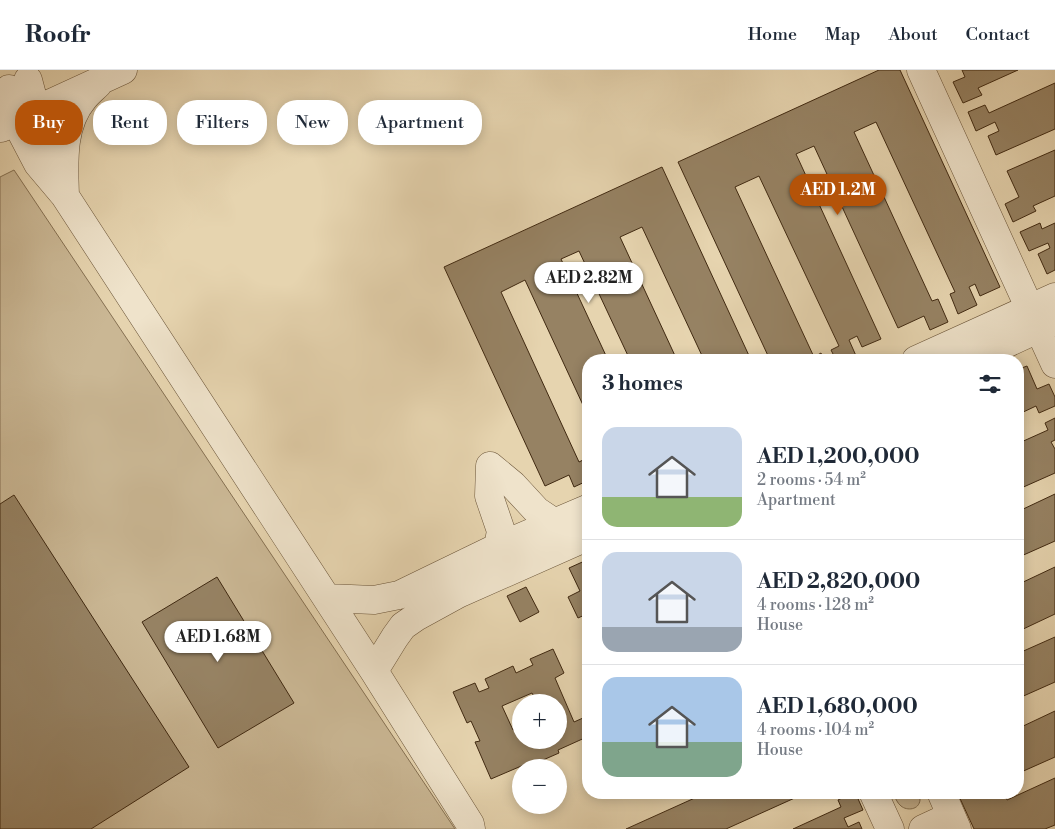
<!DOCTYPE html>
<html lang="en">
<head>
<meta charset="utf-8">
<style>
  :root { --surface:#fff; --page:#f2f2f3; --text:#1f2937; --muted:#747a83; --line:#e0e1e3; --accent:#b45309 }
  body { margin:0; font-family:"Libre Bodoni",serif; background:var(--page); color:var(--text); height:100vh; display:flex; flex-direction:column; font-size:19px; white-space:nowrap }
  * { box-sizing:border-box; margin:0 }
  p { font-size:16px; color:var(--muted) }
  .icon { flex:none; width:28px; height:28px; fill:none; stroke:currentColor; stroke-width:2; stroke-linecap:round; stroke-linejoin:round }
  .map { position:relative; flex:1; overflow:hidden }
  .sheet { position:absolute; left:582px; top:284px; width:442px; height:445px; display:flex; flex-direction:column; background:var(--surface); border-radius:20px; box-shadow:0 2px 12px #0003 }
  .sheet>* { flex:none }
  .banner { position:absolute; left:15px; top:30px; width:475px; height:45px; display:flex; gap:10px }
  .tools { position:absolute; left:512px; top:624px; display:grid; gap:10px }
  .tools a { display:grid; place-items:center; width:55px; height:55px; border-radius:50%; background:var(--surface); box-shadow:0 2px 12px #0003; font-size:25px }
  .price { position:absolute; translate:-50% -42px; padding:0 11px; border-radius:18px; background:#fff; color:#222; font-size:16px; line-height:32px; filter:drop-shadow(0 1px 2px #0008) }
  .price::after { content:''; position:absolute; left:50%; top:30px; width:15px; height:11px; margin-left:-8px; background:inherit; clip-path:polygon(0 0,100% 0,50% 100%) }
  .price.active { background:var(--accent); color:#fff }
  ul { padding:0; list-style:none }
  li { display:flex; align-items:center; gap:15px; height:125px; padding:0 20px }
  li+li { border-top:1px solid var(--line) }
  li span { display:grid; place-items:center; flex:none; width:140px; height:100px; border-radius:15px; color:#555 }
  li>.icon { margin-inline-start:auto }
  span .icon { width:60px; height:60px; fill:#fffc; stroke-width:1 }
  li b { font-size:21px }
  h2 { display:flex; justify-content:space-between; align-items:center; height:60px; padding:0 20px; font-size:21px }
  .tag { padding:0 18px; border-radius:20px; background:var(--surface); box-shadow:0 2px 12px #0003; font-size:18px; line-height:45px }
  .tag.active { background:var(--accent); color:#fff }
  header { display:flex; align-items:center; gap:30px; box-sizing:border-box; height:70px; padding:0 25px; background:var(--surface); border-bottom:1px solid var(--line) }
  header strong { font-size:24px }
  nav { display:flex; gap:28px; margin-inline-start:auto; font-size:18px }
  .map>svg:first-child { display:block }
  .green { fill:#cab794; stroke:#857052 }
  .building { fill:#968263; stroke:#402911; fill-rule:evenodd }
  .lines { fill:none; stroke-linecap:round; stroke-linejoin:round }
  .minor-casing { stroke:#6a5438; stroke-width:29 }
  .minor { stroke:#efe3cb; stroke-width:28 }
</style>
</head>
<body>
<header>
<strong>Roofr</strong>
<nav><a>Home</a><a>Map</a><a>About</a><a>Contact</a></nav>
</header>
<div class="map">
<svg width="1055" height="759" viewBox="0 0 1055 759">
  <rect width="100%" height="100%" fill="#e6d4af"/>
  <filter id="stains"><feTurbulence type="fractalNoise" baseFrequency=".004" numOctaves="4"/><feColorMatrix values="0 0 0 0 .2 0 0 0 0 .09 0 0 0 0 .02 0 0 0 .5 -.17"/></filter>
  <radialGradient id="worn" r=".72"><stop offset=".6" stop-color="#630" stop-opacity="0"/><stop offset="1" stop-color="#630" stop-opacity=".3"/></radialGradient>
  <path class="green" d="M14 100 455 759H0V107Z
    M893 723H919C919 724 920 729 920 730 919 740 907 741 901 736 897 733 895 727 893 723Z"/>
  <path class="building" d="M879 0H900L1000 217 980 226 975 214 969 217 977 235 958 244 950 224 955 222 876 52 854 62 932 231 938 229 948 252 930 260 924 246 898 258 814 76 796 84 881 269 862 277 857 266 849 270 857 288 853 290H836L831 280 839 276 759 106 735 117 814 287 821 283 824 290H770L678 92Z
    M962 0H1018L978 18 982 25 963 33 953 12 965 7Z
    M1055 13V59L996 85 988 66 999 61 995 52 976 61 968 42 985 35 989 43Z
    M1055 80V126L1033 136 1036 141 1013 152 1005 134 1019 127 1007 101Z
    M662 97 751 290H704L642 157 620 167 677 290H630L579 181 561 189 608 290H589V348L525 210 501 222 579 392 587 388 589 393V410L574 417 569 405 545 416 444 197Z
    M1040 153 1042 159 1055 153V200L1047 204 1038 184 1050 178 1048 173 1029 181 1020 162Z
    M1027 296 1037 319 1049 314 1055 327V336L1039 343 1036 336 1019 344V299Z
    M1055 348V370L1051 372 1055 379V403L1019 419V373L1048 360 1045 353Z
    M1055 424V471L1019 487V441Z
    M14 425 189 697 91 759H0V434Z
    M589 489V543L578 548 568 527 580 521 569 498Z
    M1055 497V544L1019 561V514Z
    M217 507 294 633 218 678 142 552Z
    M526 517 539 542 520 552 507 526Z
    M1055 567V612L1019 628V583Z
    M553 579 564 603 555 608 574 652 583 648 589 659V666L558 680 559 683 527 697 526 694 491 709 475 672 480 671 471 651 467 653 453 622 475 613 479 622 489 618 485 609 513 596 516 603 533 595 530 589ZM532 623 537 632H559V670H521V656L513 660 502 636Z
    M1055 641V687L1019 703V658Z
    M1055 708V755L1045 759H974L957 722H1004L1007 730Z
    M708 722H808L726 759H626Z
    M854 722H855L863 740 844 748 848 757 859 752 862 759H793L841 737 838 730Z"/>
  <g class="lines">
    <defs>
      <path id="minor" d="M921 0 1055 294
        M28 10 36 40 64 95
        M9 19 16 52 38 94 65 126 374 601 470 754 471 759
        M1 58 16 52 36 40 123 0
        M65 126C64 93 61 55 84 28 88 23 93 19 98 14
        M916 290 1055 227
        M971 290 1055 251
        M490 396 513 415 537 441 555 453
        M490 396 489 426 501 461 498 477
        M327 528 374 530 399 525 498 477 589 438
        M374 601 395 567 403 556 416 547 458 524 589 466
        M873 722 890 759
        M941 722 957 759
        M923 759 951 746"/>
    </defs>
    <use href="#minor" class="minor-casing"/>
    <use href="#minor" class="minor"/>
  </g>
  <rect width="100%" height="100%" filter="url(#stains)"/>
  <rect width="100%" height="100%" fill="url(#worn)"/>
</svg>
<div class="tools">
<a>+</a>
<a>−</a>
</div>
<b class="price active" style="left:838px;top:146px">AED 1.2M</b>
<b class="price" style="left:589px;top:234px">AED 2.82M</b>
<b class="price" style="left:218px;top:593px">AED 1.68M</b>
<div class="banner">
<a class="tag active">Buy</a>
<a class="tag">Rent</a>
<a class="tag">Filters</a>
<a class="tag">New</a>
<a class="tag">Apartment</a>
</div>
<section class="sheet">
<h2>3 homes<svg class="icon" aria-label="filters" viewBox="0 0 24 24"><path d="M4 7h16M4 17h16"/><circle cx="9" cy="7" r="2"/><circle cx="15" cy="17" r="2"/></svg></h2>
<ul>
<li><span style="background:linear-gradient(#c9d6e8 70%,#8fb573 0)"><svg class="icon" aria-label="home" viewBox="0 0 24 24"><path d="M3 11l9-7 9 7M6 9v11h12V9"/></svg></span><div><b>AED 1,200,000</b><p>2 rooms · 54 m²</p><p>Apartment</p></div></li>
<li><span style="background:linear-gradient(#c9d6e8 75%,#9aa5b1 0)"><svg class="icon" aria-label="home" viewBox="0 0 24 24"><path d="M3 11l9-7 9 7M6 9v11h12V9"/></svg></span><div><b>AED 2,820,000</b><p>4 rooms · 128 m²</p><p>House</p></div></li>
<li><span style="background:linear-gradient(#a9c7e8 65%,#7fa58c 0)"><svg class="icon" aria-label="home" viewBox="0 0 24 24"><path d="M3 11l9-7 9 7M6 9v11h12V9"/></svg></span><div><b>AED 1,680,000</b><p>4 rooms · 104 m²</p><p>House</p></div></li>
</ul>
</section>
</div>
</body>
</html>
